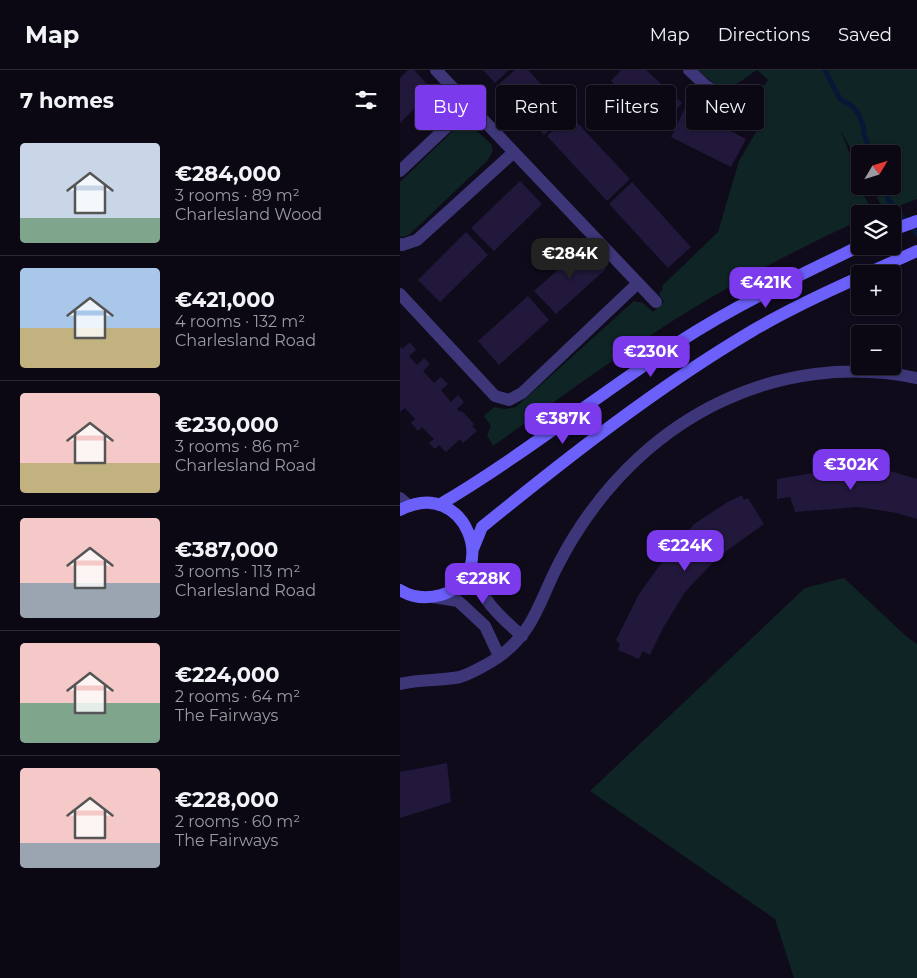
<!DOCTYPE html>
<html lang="en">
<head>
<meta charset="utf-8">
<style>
  :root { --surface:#0b0814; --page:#191622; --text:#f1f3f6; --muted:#9a9aa0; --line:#2b2934; --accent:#7c3aed }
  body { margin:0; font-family:Montserrat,sans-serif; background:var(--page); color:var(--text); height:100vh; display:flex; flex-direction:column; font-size:19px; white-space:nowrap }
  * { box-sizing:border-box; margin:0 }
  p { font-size:16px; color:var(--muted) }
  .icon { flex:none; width:28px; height:28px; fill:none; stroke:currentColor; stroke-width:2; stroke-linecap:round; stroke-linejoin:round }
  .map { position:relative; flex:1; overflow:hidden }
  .sheet { display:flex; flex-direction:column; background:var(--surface); width:400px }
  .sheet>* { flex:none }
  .hud { position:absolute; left:15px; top:15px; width:426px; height:45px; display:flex; gap:10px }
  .needle { width:32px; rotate:52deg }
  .controls { position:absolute; left:451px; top:75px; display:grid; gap:10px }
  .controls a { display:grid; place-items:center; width:50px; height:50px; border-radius:5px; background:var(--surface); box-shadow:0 1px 4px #0004,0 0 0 1px var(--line); font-size:25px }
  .price { position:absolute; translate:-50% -42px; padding:0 11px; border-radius:10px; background:var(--accent); color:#fff; font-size:16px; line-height:32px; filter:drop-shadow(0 1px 2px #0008) }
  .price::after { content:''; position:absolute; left:50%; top:30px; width:15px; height:11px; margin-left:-8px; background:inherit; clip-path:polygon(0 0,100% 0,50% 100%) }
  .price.on { background:#222; color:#fff }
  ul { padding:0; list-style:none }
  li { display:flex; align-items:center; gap:15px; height:125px; padding:0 20px }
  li+li { border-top:1px solid var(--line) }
  li span { display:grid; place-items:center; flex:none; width:140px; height:100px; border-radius:5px; color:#555 }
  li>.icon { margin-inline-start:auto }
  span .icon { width:60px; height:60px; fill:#fffc; stroke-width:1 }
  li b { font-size:21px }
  h2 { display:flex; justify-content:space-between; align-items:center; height:60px; padding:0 20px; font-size:21px }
  .tag { padding:0 18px; border-radius:5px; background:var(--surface); box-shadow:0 1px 4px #0004,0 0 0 1px var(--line); font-size:18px; line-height:45px }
  .tag.on { background:var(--accent); color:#fff }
  header { display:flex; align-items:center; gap:30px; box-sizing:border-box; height:70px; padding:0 25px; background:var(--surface); border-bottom:1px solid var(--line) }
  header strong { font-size:24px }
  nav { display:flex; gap:28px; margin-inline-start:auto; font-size:18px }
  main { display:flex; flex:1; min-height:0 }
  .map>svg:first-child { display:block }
  .green { fill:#0f2424 }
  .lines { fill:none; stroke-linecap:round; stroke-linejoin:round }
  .stream { stroke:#091736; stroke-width:5 }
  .building { fill:#21183b }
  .minor { stroke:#3d3779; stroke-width:12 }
  .secondary { stroke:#6c60fb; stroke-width:12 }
</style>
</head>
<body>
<header>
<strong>Map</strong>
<nav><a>Map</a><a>Directions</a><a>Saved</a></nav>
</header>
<main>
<section class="sheet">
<h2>7 homes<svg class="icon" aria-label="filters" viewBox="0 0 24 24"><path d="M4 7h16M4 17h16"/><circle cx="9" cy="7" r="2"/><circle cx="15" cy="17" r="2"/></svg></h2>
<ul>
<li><span style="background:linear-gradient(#c9d6e8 75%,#7fa58c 0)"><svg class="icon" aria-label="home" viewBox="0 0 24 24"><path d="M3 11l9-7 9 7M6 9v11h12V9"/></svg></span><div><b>€284,000</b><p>3 rooms · 89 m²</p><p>Charlesland Wood</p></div></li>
<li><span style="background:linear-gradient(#a9c7e8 60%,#c2b280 0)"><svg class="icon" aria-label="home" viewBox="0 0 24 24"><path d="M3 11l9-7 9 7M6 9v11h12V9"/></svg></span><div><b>€421,000</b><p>4 rooms · 132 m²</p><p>Charlesland Road</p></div></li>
<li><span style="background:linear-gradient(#f6c9c9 70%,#c2b280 0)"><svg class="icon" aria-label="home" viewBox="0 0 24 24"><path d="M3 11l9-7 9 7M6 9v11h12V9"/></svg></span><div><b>€230,000</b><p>3 rooms · 86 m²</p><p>Charlesland Road</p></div></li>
<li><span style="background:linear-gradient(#f6c9c9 65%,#9aa5b1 0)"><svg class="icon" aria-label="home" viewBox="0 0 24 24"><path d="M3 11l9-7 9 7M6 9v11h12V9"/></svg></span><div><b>€387,000</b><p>3 rooms · 113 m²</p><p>Charlesland Road</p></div></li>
<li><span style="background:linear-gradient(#f6c9c9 60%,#7fa58c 0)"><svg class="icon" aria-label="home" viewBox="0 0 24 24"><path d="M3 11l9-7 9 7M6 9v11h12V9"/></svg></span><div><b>€224,000</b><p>2 rooms · 64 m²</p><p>The Fairways</p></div></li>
<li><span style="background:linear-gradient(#f6c9c9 75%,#9aa5b1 0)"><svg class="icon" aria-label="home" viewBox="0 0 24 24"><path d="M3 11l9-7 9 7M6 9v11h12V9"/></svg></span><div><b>€228,000</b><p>2 rooms · 60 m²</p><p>The Fairways</p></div></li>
</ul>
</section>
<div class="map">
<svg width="517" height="908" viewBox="0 0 517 908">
  <rect width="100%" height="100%" fill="#0f0b1b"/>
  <path class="green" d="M298 0H357C346 7 332 22 317 15 311 12 304 5 298 0Z
    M357 0H517V129L484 142 472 116H492V84H460V95L441 61 454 95 464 126 474 143 460 144V150C387 184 315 222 248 267 195 301 144 340 93 376L87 365 91 356 84 346 94 337 105 339 116 337 234 231 243 233 253 242 264 232 259 224 263 219 262 216 318 162 339 91 356 62 354 56 364 41 359 35 357 26 368 10Z
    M68 53 91 74 93 81 88 90 10 164 4 167 0 166V112L60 54Z
    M444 508 507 567 517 574V908H394L375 849 190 721 405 518Z"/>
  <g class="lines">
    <path class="stream" d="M425 0 440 29 451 35 458 43 463 55 464 64 471 84
      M483 116 488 129 517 164"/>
  </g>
  <path class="building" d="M8 0H14L33 20 0 53V8Z
    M83 0H109L95 13Z
    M115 0H128L168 43 144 65 98 15Z
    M221 0H246L282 33 261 57 211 11Z
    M285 38 346 69 331 97 271 67Z
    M170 45 230 109 207 131 147 66Z
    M120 111 142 134 94 181 71 158Z
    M232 112 291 177 268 198 209 134Z
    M66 162 88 185 40 232 18 210Z
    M185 176 206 199 156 244 134 221Z
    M128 226 149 250 99 295 78 271Z
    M10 272 16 280 9 286 17 295 24 288 30 294 23 301 34 313 41 307 48 314 41 320 51 332 58 325 64 332 57 339 60 342 62 341 74 354 72 356 77 361 63 373 60 369 46 382 39 375 35 379 29 373 34 369 22 357 18 361 14 356 11 353 15 349 5 338 0 342V276L2 279Z
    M431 400 490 401 517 409V449L497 443 458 437 395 442 390 427 377 429V409Z
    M342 425 344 430 348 428 364 454 318 487 285 522 263 558 250 585 243 581 239 589 218 580 220 574 216 570 239 524 265 488 294 454 326 433Z
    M47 693 51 732 0 748V702Z"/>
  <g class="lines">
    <path class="minor" d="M36 0 256 232
      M289 0 306 16 339 35
      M0 101 70 35
      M0 174 2 175 17 170 114 82
      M0 224 95 326 109 330 122 323 238 213
      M0 428 9 436
      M70 497C80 528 98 545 122 566
      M33 527 58 531 85 556 99 586
      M0 614C19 609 40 611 60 607 70 604 92 592 100 586 133 561 138 536 155 501 161 489 168 476 175 465 249 346 378 280 517 308"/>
    <path class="secondary" d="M492 160 517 151
      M466 204 517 181
      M39 435C122 386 198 325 279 272 336 235 398 206 460 176
      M0 440C66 405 102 506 41 525 26 529 13 528 0 520
      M73 479 82 457C168 387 256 318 352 261 386 241 424 223 460 207"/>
  </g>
</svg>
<div class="controls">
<a><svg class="needle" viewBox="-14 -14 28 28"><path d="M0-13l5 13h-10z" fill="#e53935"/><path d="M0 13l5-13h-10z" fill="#9a9aa0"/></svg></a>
<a><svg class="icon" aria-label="layers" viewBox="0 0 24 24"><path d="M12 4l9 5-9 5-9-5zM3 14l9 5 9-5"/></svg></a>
<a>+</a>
<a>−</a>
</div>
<b class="price on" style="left:170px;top:210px">€284K</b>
<b class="price" style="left:366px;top:239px">€421K</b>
<b class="price" style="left:251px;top:308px">€230K</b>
<b class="price" style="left:163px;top:375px">€387K</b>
<b class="price" style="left:451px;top:421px">€302K</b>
<b class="price" style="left:285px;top:502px">€224K</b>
<b class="price" style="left:83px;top:535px">€228K</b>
<div class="hud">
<a class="tag on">Buy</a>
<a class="tag">Rent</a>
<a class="tag">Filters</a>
<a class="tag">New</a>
</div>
</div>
</main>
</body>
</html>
